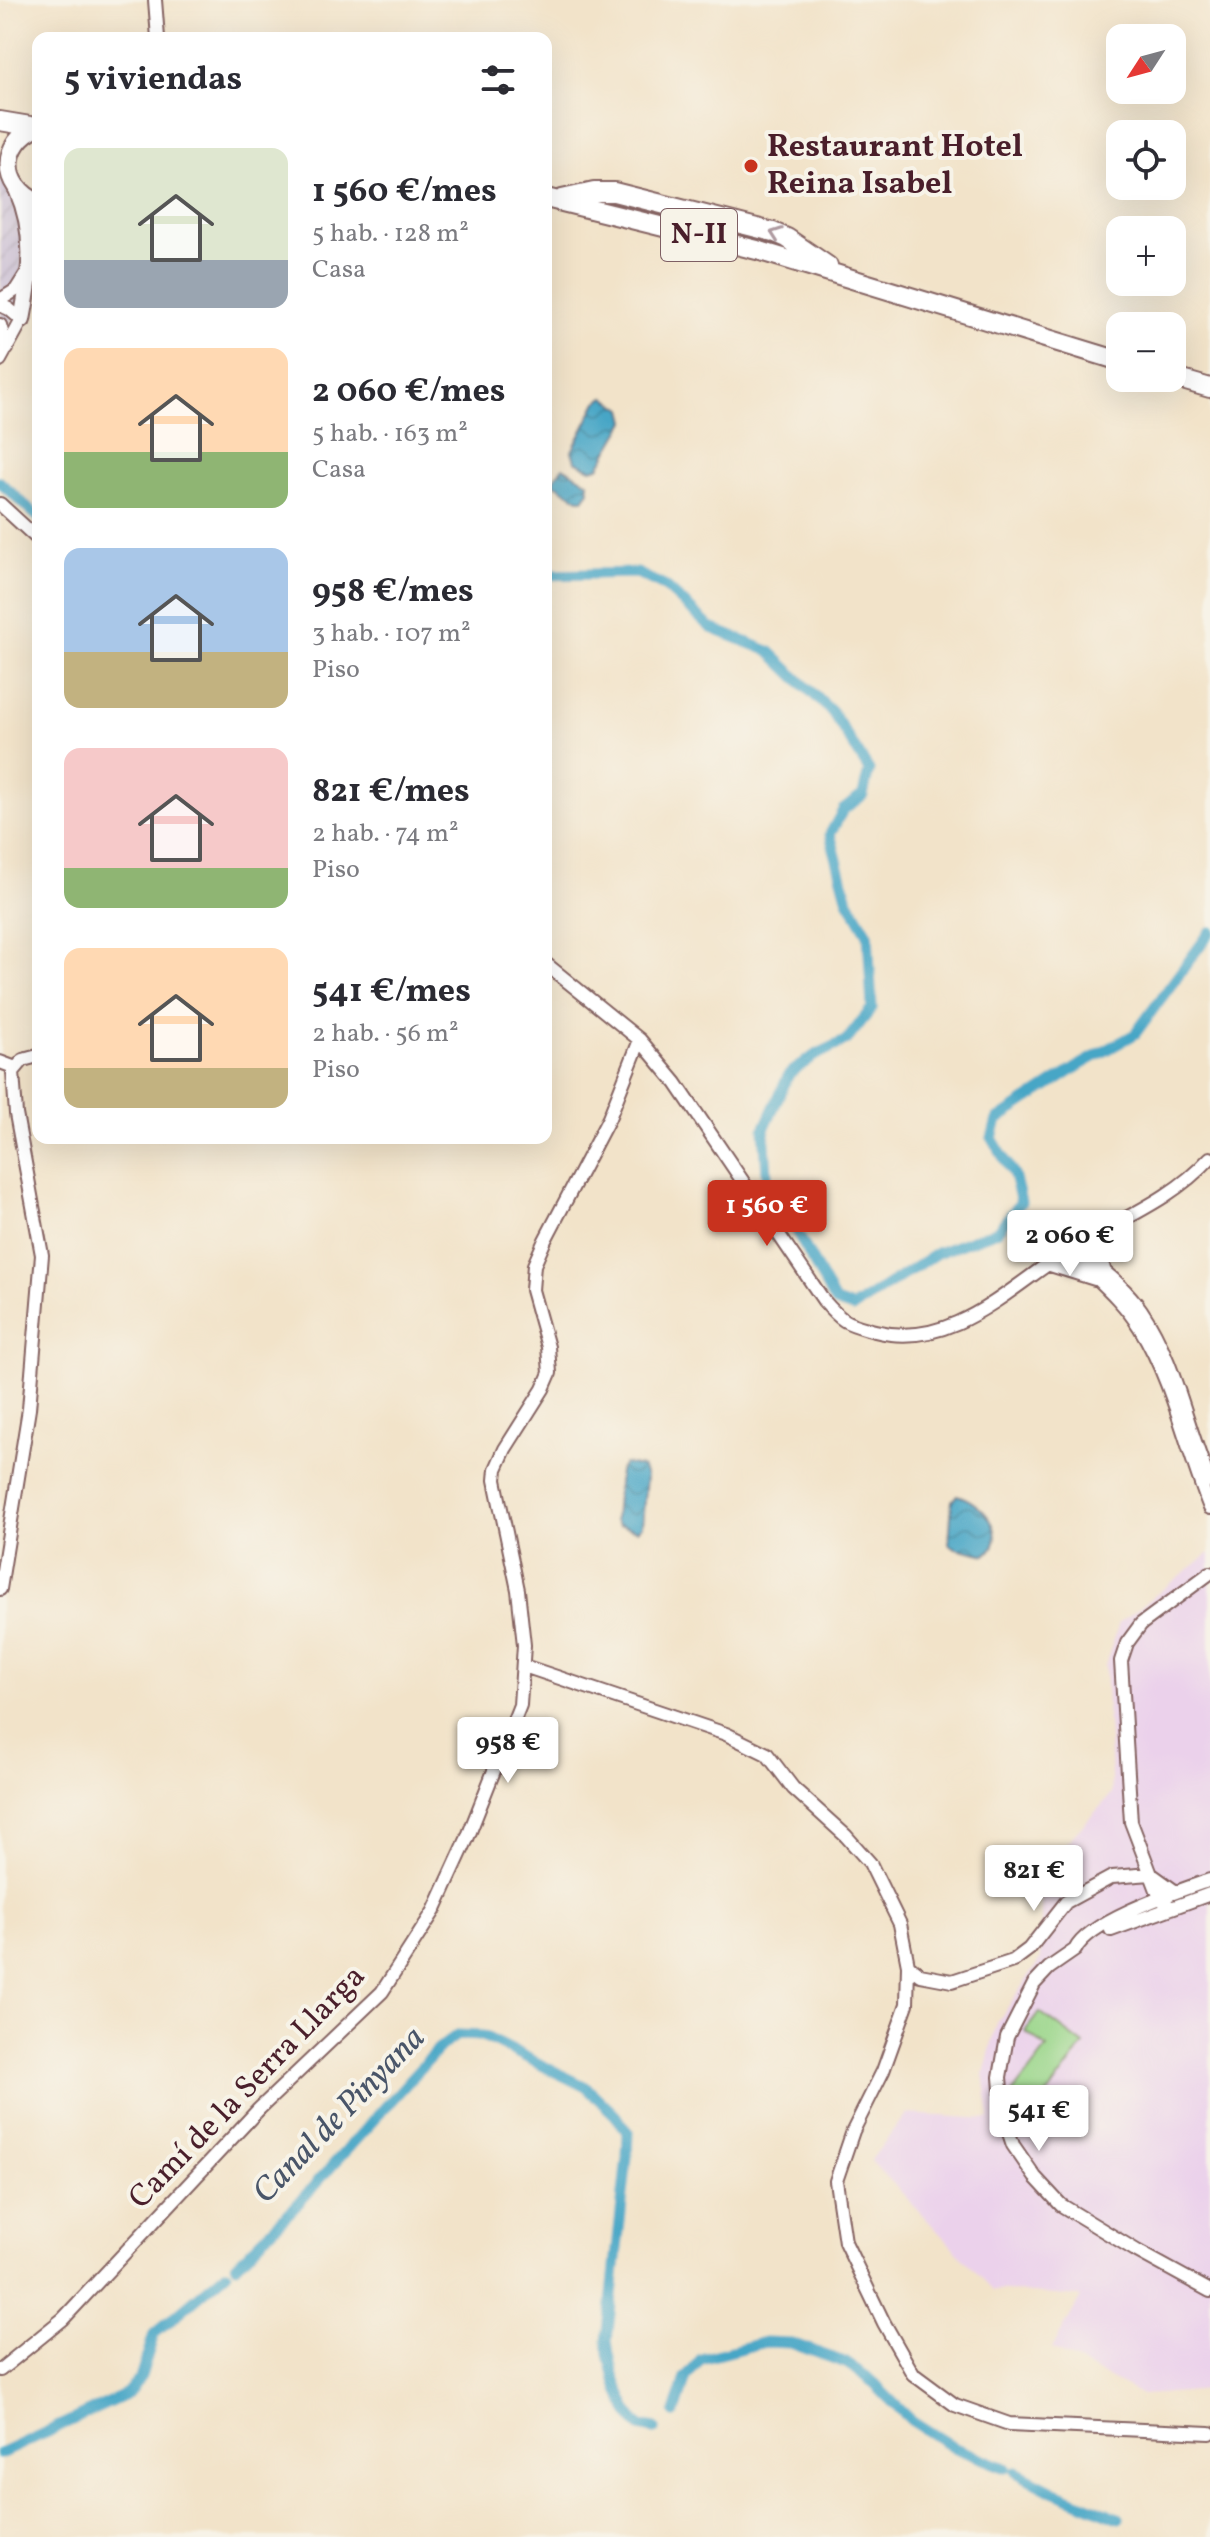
<!DOCTYPE html>
<html lang="es">
<head>
<meta charset="utf-8">
<style>
  :root { --surface:#fff; --page:#f7f7f7; --text:#2b2b33; --muted:#7c7c81; --accent:#c8321e }
  body { margin:0; font-family:Vollkorn,serif; background:var(--page); color:var(--text); height:100vh; display:flex; flex-direction:column; font-size:30px; white-space:nowrap }
  * { box-sizing:border-box; margin:0 }
  p { font-size:26px; color:var(--muted) }
  .icon { flex:none; width:44px; height:44px; fill:none; stroke:currentColor; stroke-width:2; stroke-linecap:round; stroke-linejoin:round }
  .map { position:relative; flex:1; overflow:hidden }
  .side { position:absolute; left:32px; top:32px; width:520px; height:1112px; display:flex; flex-direction:column; background:var(--surface); border-radius:16px; box-shadow:0 8px 32px #0002 }
  .side>* { flex:none }
  .needle { width:52px; rotate:234deg }
  .fabs { position:absolute; left:1106px; top:24px; display:grid; gap:16px }
  .fabs a { display:grid; place-items:center; width:80px; height:80px; border-radius:16px; background:var(--surface); box-shadow:0 8px 32px #0002; font-size:40px }
  .price { position:absolute; translate:-50% -68px; padding:0 18px; border-radius:8px; background:#fff; color:#222; font-size:26px; line-height:52px; filter:drop-shadow(0 2px 4px #0008) }
  .price::after { content:''; position:absolute; left:50%; top:48px; width:24px; height:18px; margin-left:-12px; background:inherit; clip-path:polygon(0 0,100% 0,50% 100%) }
  .price.current { background:var(--accent); color:#fff }
  ul { padding:0; list-style:none }
  li { display:flex; align-items:center; gap:24px; height:200px; padding:0 32px }
  li span { display:grid; place-items:center; flex:none; width:224px; height:160px; border-radius:16px; color:#555 }
  li>.icon { margin-inline-start:auto }
  span .icon { width:96px; height:96px; fill:#fffc; stroke-width:1 }
  li b { font-size:34px }
  h2 { display:flex; justify-content:space-between; align-items:center; height:96px; padding:0 32px; font-size:34px }
  .map>svg:first-child { display:block }
  .built { fill:#ebd1eb }
  .industrial { fill:url(#industrial-furrows) }
  .pitch { fill:#99d589; stroke:#727a5a; stroke-width:2 }
  .water { fill:url(#water-waves); stroke:#486278; stroke-width:2 }
  .lines { fill:none; stroke-linecap:round; stroke-linejoin:round }
  .canal { stroke:#47a6c6; stroke-width:11 }
  .street-casing { stroke:#856462; stroke-width:16 }
  .secondary-casing { stroke:#856462; stroke-width:20 }
  .primary-casing { stroke:#856462; stroke-width:22 }
  .street { stroke:#fff; stroke-width:12 }
  .secondary { stroke:#fff; stroke-width:16 }
  .primary { stroke:#fff; stroke-width:18 }
  .oneway { stroke:#ae9aa0 }
  .poi-dot { fill:#c8321e; stroke:#f7f3e8; stroke-width:3 }
  .labels { text-anchor:middle; dominant-baseline:central; stroke-width:8; stroke-linejoin:round; paint-order:stroke }
  .shield { fill:#f7f3e8; stroke:#7e5f64; stroke-width:2 }
  .shield-label { font-size:30px; font-weight:bold; fill:#4a1f2b }
  .poi-label { font-size:32px; font-weight:bold; fill:#4a1f2b; stroke:#f7f3e8; text-anchor:start }
  .street-label { font-size:32px; fill:#4a1f2b; stroke:#f7f3e8 }
  .water-label { font-size:34px; font-style:italic; fill:#495569; stroke:#f7f3e8 }
</style>
</head>
<body>
<div class="map">
<svg width="1210" height="2537" viewBox="0 0 1210 2537">
  <defs>
    <pattern id="industrial-furrows" width="10" height="10" patternUnits="userSpaceOnUse" patternTransform="scale(2)"><rect width="10" height="10" fill="#cbbfd5"/><path d="M-1 1l2-2M0 10L10 0M9 11l2-2" fill="none" stroke="#b0a4b7"/></pattern>
    <pattern id="water-waves" width="16" height="10" patternUnits="userSpaceOnUse" patternTransform="scale(2)"><rect width="16" height="10" fill="#47a6c6"/><path d="M0 5q4-4 8 0t8 0" fill="none" stroke="#3d87a1"/></pattern>
  </defs>
  <rect width="100%" height="100%" fill="#f7f3e8"/>
  <filter id="ink" filterUnits="userSpaceOnUse"><feTurbulence type="fractalNoise" baseFrequency=".0125" numOctaves="2"/><feDisplacementMap in="SourceGraphic" scale="16" xChannelSelector="R" yChannelSelector="G"/><feConvolveMatrix kernelMatrix="1 2 1 2 8 2 1 2 1" color-interpolation-filters="sRGB"/></filter>
  <filter id="wash" filterUnits="userSpaceOnUse"><feTurbulence type="fractalNoise" baseFrequency=".006" numOctaves="4" result="noise"/><feDisplacementMap in="SourceGraphic" scale="32" xChannelSelector="R" yChannelSelector="G"/><feGaussianBlur stdDeviation="1.8" result="paint"/><feColorMatrix in="noise" values="0 0 0 0 0 0 0 0 0 0 0 0 0 0 0 0 0 1.4 0 .05"/><feComposite in="paint" operator="in"/></filter>
  <g filter="url(#wash)">
    <rect width="100%" height="100%" fill="#f2e3c9"/>
    <path class="built" d="M1210 1553V2390L1142 2395 1052 2349 1081 2297 993 2290 871 2160 906 2114 990 2119 984 2074 997 2023 1041 1958V1870L1112 1794 1105 1666 1119 1623Z"/>
    <path class="industrial" d="M0 176 18 201 24 219 21 300 1 343Z"/>
    <path class="pitch" d="M1040 2012 1084 2045 1034 2112 1011 2095 1047 2048 1025 2031Z"/>
    <path class="water" d="M605 397 623 409 626 421 599 467 591 469 575 461 572 451 597 402Z
      M563 467 588 482 589 491 583 499H579L555 484 554 479Z
      M624 1464 642 1467 646 1476 642 1526 637 1530 619 1525 615 1520 619 1471Z
      M957 1495C980 1501 1012 1534 986 1555L956 1548 949 1544 952 1501Z"/>
    <g class="lines">
      <path class="canal" d="M0 482 38 517
        M546 575 637 573 666 587 711 628 769 651 832 712 869 770 863 795 843 810 830 834 848 900 868 934 872 1008 847 1040 814 1056 789 1074 764 1129 768 1189 791 1221 835 1302 853 1308 937 1253 997 1231 1021 1202 1014 1175 992 1138 997 1120 1082 1064 1135 1034 1210 932
        M236 2265 293 2209 436 2051 457 2035 483 2036 586 2087 615 2115 628 2132 627 2157 607 2341C610 2366 622 2409 640 2426L655 2429
        M675 2413 686 2377 701 2359 765 2342 791 2343 846 2363 866 2376 911 2420 955 2448 1006 2468
        M0 2454 127 2394 141 2376 154 2334 226 2273
        M1016 2472 1053 2491 1119 2518"/>
    </g>
  </g>
  <g filter="url(#ink)">
    <g class="lines">
      <defs>
        <path id="street" d="M155 0 158 38
          M0 300 16 290 28 271
          M0 305 9 309 22 320
          M0 325 7 349
          M0 360 22 320
          M0 504 38 539
          M546 964 640 1040 676 1083 824 1301C844 1324 847 1323 875 1331 955 1352 1015 1281 1077 1245 1123 1218 1173 1199 1210 1158
          M0 1062 16 1068
          M1095 1236 1104 1269
          M1075 1246C1098 1267 1123 1284 1141 1310 1176 1362 1186 1426 1210 1482
          M1069 1251C1093 1276 1122 1298 1140 1328 1174 1384 1186 1449 1210 1508
          M1047 1264 1095 1279
          M0 1589 29 1409 42 1255 16 1114 13 1072 23 1060 38 1056
          M524 1666 726 1734 767 1754 793 1788 846 1836 870 1863 900 1924 908 1965 907 2004 883 2071 853 2131 836 2181 845 2242 884 2323 913 2374 955 2405 1009 2424 1210 2433
          M1210 1880C1179 1891 1089 1920 1075 1950L1049 1968 1034 1984 1007 2037 1000 2077 1003 2115 1013 2145 1035 2177 1061 2205 1137 2251 1210 2291
          M1171 1908 1160 1898 1131 1822 1121 1661 1127 1643 1141 1624 1210 1573
          M1111 1930 1210 1894
          M908 1965 920 1975 952 1981 1013 1961 1029 1949 1066 1902 1112 1877 1151 1874 1176 1892
          M0 2370 63 2319 259 2109 382 1992 434 1911 467 1839 520 1705 524 1645 518 1590 495 1480 496 1469 505 1449 543 1389 550 1373 548 1347 532 1290 534 1265 545 1240 609 1118 640 1040"/>
        <path id="secondary" d="M17 189C37 234 31 273 22 320"/>
        <path id="primary" d="M0 121 36 127
          M38 126C0 142 0 187 38 203
          M546 198 757 250 1120 361
          M562 199 594 192H614L773 232 787 238 828 266
          M1172 377 1210 388"/>
      </defs>
      <use href="#street" class="street-casing"/>
      <use href="#secondary" class="secondary-casing"/>
      <use href="#primary" class="primary-casing"/>
      <use href="#street" class="street"/>
      <use href="#secondary" class="secondary"/>
      <use href="#primary" class="primary"/>
    </g>
    <defs><path id="oneway-chevron" d="M-2-3.5L2.5 0L-2 3.5" fill="none" stroke-width="1.6" stroke-linecap="round" stroke-linejoin="round" transform="scale(2)"/></defs>
    <use class="oneway" href="#oneway-chevron" transform="translate(776 234) rotate(-160)"/>
  </g>
  <circle class="poi-dot" cx="751" cy="166" r="8"/>
  <g class="labels">
    <rect class="shield" x="661" y="209" width="76" height="52" rx="6"/>
    <g class="shield-label">
      <text x="699" y="235">N-II</text>
    </g>
    <g class="poi-label">
      <text x="767" y="148">Restaurant Hotel<tspan x="767" dy="37">Reina Isabel</tspan></text>
    </g>
    <g class="street-label">
      <text transform="translate(248 2088) rotate(-46)">Camí de la Serra Llarga</text>
    </g>
    <g class="water-label">
      <text transform="translate(340 2116) rotate(-46)">Canal de Pinyana</text>
    </g>
  </g>
</svg>
<div class="fabs">
<a><svg class="needle" viewBox="-14 -14 28 28"><path d="M0-13l5 13h-10z" fill="#e53935"/><path d="M0 13l5-13h-10z" fill="#7c7c81"/></svg></a>
<a><svg class="icon" aria-label="locate" viewBox="0 0 24 24"><circle cx="12" cy="12" r="6"/><path d="M12 2v4M12 18v4M2 12h4M18 12h4"/></svg></a>
<a>+</a>
<a>−</a>
</div>
<b class="price current" style="left:767px;top:1248px">1 560 €</b>
<b class="price" style="left:1070px;top:1278px">2 060 €</b>
<b class="price" style="left:508px;top:1785px">958 €</b>
<b class="price" style="left:1034px;top:1913px">821 €</b>
<b class="price" style="left:1039px;top:2153px">541 €</b>
<section class="side">
<h2>5 viviendas<svg class="icon" aria-label="filters" viewBox="0 0 24 24"><path d="M4 7h16M4 17h16"/><circle cx="9" cy="7" r="2"/><circle cx="15" cy="17" r="2"/></svg></h2>
<ul>
<li><span style="background:linear-gradient(#dfe7d0 70%,#9aa5b1 0)"><svg class="icon" aria-label="home" viewBox="0 0 24 24"><path d="M3 11l9-7 9 7M6 9v11h12V9"/></svg></span><div><b>1 560 €/mes</b><p>5 hab. · 128 m²</p><p>Casa</p></div></li>
<li><span style="background:linear-gradient(#ffd9b3 65%,#8fb573 0)"><svg class="icon" aria-label="home" viewBox="0 0 24 24"><path d="M3 11l9-7 9 7M6 9v11h12V9"/></svg></span><div><b>2 060 €/mes</b><p>5 hab. · 163 m²</p><p>Casa</p></div></li>
<li><span style="background:linear-gradient(#a9c7e8 65%,#c2b280 0)"><svg class="icon" aria-label="home" viewBox="0 0 24 24"><path d="M3 11l9-7 9 7M6 9v11h12V9"/></svg></span><div><b>958 €/mes</b><p>3 hab. · 107 m²</p><p>Piso</p></div></li>
<li><span style="background:linear-gradient(#f6c9c9 75%,#8fb573 0)"><svg class="icon" aria-label="home" viewBox="0 0 24 24"><path d="M3 11l9-7 9 7M6 9v11h12V9"/></svg></span><div><b>821 €/mes</b><p>2 hab. · 74 m²</p><p>Piso</p></div></li>
<li><span style="background:linear-gradient(#ffd9b3 75%,#c2b280 0)"><svg class="icon" aria-label="home" viewBox="0 0 24 24"><path d="M3 11l9-7 9 7M6 9v11h12V9"/></svg></span><div><b>541 €/mes</b><p>2 hab. · 56 m²</p><p>Piso</p></div></li>
</ul>
</section>
</div>
</body>
</html>
